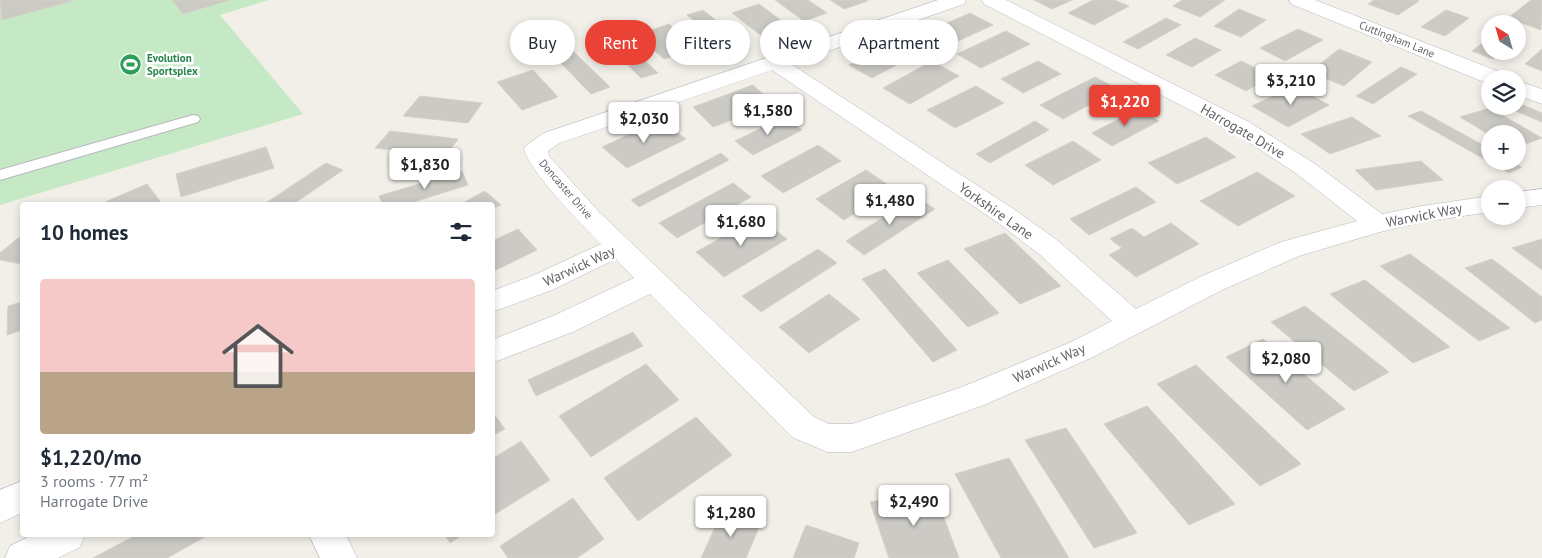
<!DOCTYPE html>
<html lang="en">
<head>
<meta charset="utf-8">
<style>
  :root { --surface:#fff; --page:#f6f6f7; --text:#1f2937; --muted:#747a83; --line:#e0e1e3; --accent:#ea4335 }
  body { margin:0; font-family:"PT Sans",sans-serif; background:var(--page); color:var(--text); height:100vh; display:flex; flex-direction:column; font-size:19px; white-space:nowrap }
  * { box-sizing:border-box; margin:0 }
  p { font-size:16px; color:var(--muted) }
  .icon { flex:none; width:28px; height:28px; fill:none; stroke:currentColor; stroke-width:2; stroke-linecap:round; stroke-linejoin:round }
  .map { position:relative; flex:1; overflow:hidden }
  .drawer { position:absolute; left:20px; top:202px; width:475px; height:335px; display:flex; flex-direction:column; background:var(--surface); border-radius:5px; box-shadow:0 2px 8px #0003 }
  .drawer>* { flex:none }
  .hud { position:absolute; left:510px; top:20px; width:475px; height:45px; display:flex; gap:10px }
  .needle { width:32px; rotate:323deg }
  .controls { position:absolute; left:1481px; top:15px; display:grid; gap:10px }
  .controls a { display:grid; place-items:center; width:45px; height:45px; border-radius:50%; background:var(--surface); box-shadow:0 2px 8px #0003; font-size:25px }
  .price { position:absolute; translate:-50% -42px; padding:0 11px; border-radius:5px; background:#fff; color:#222; font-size:16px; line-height:32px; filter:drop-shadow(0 1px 2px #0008) }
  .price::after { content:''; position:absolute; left:50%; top:30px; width:15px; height:11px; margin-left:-8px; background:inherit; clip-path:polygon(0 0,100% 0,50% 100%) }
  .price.selected { background:var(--accent); color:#fff }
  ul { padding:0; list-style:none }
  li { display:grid; align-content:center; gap:10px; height:265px; padding:0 20px }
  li+li { border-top:1px solid var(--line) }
  li span { display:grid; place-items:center; height:155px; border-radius:5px; color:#555 }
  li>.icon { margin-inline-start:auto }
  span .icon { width:90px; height:90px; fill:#fffc; stroke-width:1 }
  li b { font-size:21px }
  h2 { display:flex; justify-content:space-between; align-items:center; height:60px; padding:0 20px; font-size:21px }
  .pill { padding:0 18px; border-radius:22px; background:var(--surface); box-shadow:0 2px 8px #0003; font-size:18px; line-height:45px }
  .pill.selected { background:var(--accent); color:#fff }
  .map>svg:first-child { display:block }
  .green { fill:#c5e8c5 }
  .building { fill:#cccac5; stroke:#d6d1c6 }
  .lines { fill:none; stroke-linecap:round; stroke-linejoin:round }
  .service-casing { stroke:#b5b8bc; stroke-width:2 }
  .minor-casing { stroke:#b5b8bc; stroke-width:1 }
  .service { fill:#fff; fill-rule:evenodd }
  .minor { fill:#fff; fill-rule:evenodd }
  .labels { text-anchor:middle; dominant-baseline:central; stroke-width:5; stroke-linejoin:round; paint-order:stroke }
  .far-street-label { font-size:11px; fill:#5f6368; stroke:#fff }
  .far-leisure-label { font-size:11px; font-weight:bold; fill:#27864d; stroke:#fff; text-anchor:start }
  .street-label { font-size:14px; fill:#5f6368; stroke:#fff }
</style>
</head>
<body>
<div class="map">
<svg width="1542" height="558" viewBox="0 0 1542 558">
  <rect width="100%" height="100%" fill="#f1efe8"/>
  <path class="green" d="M0 0H268L220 15 303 114 0 205Z"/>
  <path class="building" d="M0 0H71L72 1 2 20Z
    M172 0H230L183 14Z
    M775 0H808L827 13 804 21Z
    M830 0H867L868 1 844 9Z
    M1034 0H1072L1052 9Z
    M1093 0H1114L1129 6 1094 25 1068 13Z
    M1182 0H1225L1200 17 1173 6Z
    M1374 0H1416L1419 1 1398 15 1368 4Z
    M1531 0H1542L1541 30 1508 18Z
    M759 4 794 30 767 40 732 13Z
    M1239 9 1266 20 1241 37 1214 26Z
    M703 10 750 48 734 53 687 15Z
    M1446 10 1469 18 1445 36 1421 27Z
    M970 13 993 25 943 48 920 35Z
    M1166 18 1181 25 1138 49 1123 42Z
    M669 24 696 48 664 59 637 35Z
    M1298 29 1323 40 1285 61 1260 48Z
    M1006 31 1030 44 981 68 957 54Z
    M619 36 658 73 641 78 603 41Z
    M1490 37V51H1503L1493 59 1472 51Z
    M1195 38 1221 50 1192 67 1166 55Z
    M896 41 919 53 872 78 849 65Z
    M1339 49 1372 62 1344 86 1310 72Z
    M1542 49V71L1525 64Z
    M573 51 610 87 591 94 555 57Z
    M932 61 959 76 910 104 883 88Z
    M1038 61 1061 74 1023 93 1001 79Z
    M1241 61 1272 76 1246 91 1215 75Z
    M1401 67 1417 74 1373 104 1356 96Z
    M533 70 558 97 522 110 497 82Z
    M1095 77 1118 89 1063 119 1040 105Z
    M753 85 774 104 713 127 693 107Z
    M976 86 1004 103 955 128 927 110Z
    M1294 86 1329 105 1288 127 1252 106Z
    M420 96 482 103 468 123 403 116Z
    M1518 103 1542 113V122L1503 106H1518Z
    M1490 108 1542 138 1518 147V134H1490V135L1460 117Z
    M1138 109 1159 121 1112 146 1092 133Z
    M1421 111 1490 149V161H1511L1522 167 1509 173 1408 116Z
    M784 117 802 130 753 155 735 141Z
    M1352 117 1381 136 1330 154 1301 134Z
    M660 120 686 139 627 168 602 147Z
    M1035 121 1049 130 990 163 976 154Z
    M390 131 458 139 445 157 375 148Z
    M1206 137 1236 157 1177 184 1148 163Z
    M1073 141 1101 160 1053 185 1025 165Z
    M818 145 841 161 783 193 761 176Z
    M266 147 274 168 181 197 176 174Z
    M721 153 729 160 639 207 631 200Z
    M1421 161 1443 180 1376 190 1355 170Z
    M326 163 343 170 292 205H263Z
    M866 170 894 189 844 220 816 199Z
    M462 171 468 185 404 205H383L379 196Z
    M1257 172 1295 196 1238 226 1200 201Z
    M733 183 751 197 677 238 659 223Z
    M147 184 163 205H107L105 202Z
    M1136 187 1156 202 1089 235 1070 219Z
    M485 191 501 205 492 209V205H459Z
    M916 197 935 209 864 255 846 241Z
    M758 217 787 239 724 277 696 252Z
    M1171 223 1199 244 1136 277 1109 255 1122 248 1110 239 1132 228 1144 237Z
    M518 229 537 250 492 272V241Z
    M1005 233 1061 286 1020 304 964 249Z
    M22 235V264L0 260V253Z
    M1542 239V270L1512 248Z
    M818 249 837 263 761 312 742 296Z
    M1410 254 1510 328 1479 341 1380 266Z
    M1492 259 1542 297V320L1535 323 1465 268Z
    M948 260 999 313 968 327 917 273Z
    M885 269 957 350 933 362 862 279Z
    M1365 280 1450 347 1413 363 1330 294Z
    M829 294 860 319 809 353 779 327Z
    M22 302V330L7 335 8 306Z
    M1305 306 1389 372 1354 391 1271 322Z
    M633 332 643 346 536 396 528 380Z
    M1263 339 1345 409 1307 430 1226 357Z
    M646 364 679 400 591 457 559 416Z
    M1196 365 1301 464 1260 486 1157 384Z
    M1147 406 1235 504 1189 525 1104 424Z
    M492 411 505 429 492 436Z
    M696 417 732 455 638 521 604 478Z
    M1066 428 1137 533 1094 548 1025 440Z
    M521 441 550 480 492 516V459Z
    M1009 458 1069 558H1001L955 474Z
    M933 489 959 558H889L870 502Z
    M573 498 604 539 577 558H508L500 546Z
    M722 512 760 525 746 558H701Z
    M806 525 859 543 854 558H793Z
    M136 535H208L167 558H93Z
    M445 535H463L450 543Z"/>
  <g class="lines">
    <defs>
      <path id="service" d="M193 115 198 116 200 119 198 122 0 180V170Z"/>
      <path id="minor" d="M938 0H966L964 4 791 64 1015 210 1057 240 1136 309 1202 276 1281 242 1357 221 1297 174 1233 132 984 4 982 0H1006L1249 122 1315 164 1382 214 1422 206 1490 196V212L1422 222 1380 232 1299 256 1222 290 1091 358 984 405 852 452H827L792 437 650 294 575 331 492 363V340L555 315 634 278 616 259 552 290 492 312V291L532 276 601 244C583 226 529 171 524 149L528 144 544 133ZM772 70 997 222 1039 254 1112 321 1071 342 962 387 852 424H829L814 417 599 212 549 156 548 151 560 143Z
        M1289 0H1315L1505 74 1507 79H1490L1489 84 1291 4Z
        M1518 81 1542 89V104L1518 95Z
        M1542 189V205L1518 208V192Z
        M22 481V513L0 523V490Z
        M32 535H85L80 547 58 558H5L10 546Z
        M309 535H346L357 558H320Z"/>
    </defs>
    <use href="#service" class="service-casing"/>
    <use href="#minor" class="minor-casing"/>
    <use href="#service" class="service"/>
    <use href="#minor" class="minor"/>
  </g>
  <defs>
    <symbol id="stadium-disc" viewBox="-11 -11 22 22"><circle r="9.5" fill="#2e9e5b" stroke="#fff"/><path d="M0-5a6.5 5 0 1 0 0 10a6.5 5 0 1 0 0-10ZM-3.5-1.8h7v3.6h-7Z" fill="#fff"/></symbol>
  </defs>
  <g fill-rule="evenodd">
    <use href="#stadium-disc" x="118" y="52" width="25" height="25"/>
  </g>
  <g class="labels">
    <g class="far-street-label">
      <text transform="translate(1397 39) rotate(22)">Cuttingham Lane</text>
      <text transform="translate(566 189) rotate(49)">Doncaster Drive</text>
    </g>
    <g class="far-leisure-label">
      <text x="147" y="58">Evolution<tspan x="147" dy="13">Sportsplex</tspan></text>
    </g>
    <g class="street-label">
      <text transform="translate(1243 131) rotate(30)">Harrogate Drive</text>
      <text transform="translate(996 211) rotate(35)">Yorkshire Lane</text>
      <text transform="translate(1424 215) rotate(-11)">Warwick Way</text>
      <text transform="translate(579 266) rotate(-25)">Warwick Way</text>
      <text transform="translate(1049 363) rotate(-24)">Warwick Way</text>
    </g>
  </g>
</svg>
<div class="controls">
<a><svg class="needle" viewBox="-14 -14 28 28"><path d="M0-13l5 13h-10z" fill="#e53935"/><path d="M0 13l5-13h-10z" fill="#747a83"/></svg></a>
<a><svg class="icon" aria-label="layers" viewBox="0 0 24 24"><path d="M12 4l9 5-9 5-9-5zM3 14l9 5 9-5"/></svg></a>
<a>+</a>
<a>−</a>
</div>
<b class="price" style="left:1291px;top:106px">$3,210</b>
<b class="price selected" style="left:1125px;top:127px">$1,220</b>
<b class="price" style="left:768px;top:136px">$1,580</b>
<b class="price" style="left:644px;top:144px">$2,030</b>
<b class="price" style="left:425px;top:190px">$1,830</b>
<b class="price" style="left:890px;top:226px">$1,480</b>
<b class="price" style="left:741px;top:247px">$1,680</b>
<b class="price" style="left:1286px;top:384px">$2,080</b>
<b class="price" style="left:914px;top:527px">$2,490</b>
<b class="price" style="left:731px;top:538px">$1,280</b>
<div class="hud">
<a class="pill">Buy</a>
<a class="pill selected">Rent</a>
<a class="pill">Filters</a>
<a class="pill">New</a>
<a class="pill">Apartment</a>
</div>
<section class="drawer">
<h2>10 homes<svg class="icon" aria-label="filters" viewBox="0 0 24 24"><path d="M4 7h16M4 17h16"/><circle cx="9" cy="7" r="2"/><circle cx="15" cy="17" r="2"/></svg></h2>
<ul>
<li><span style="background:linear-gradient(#f6c9c9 60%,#b9a48a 0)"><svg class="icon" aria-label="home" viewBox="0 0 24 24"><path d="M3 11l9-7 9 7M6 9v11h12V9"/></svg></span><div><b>$1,220/mo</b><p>3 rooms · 77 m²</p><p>Harrogate Drive</p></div></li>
</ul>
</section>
</div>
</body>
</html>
